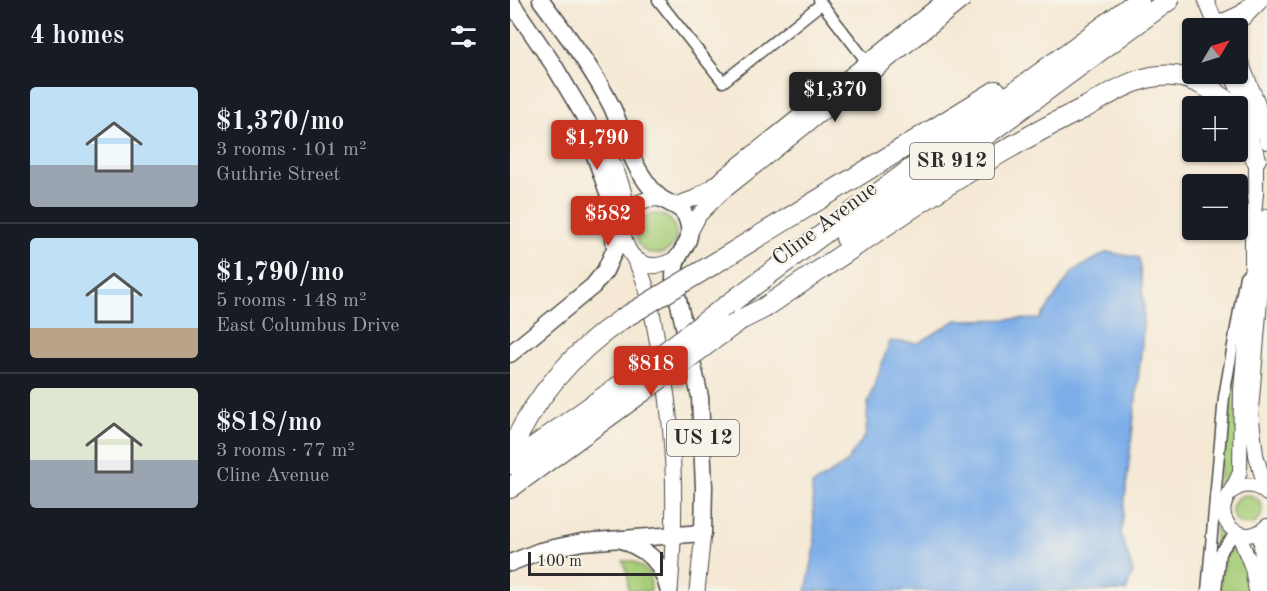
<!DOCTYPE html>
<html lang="en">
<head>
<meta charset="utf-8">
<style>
  :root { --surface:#171b24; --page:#242831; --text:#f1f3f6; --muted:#9ea1a6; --line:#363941; --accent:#c8321e }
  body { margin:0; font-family:"Old Standard TT",serif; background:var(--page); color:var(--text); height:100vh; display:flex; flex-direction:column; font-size:22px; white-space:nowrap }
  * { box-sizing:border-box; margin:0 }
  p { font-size:20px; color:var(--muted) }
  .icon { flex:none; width:33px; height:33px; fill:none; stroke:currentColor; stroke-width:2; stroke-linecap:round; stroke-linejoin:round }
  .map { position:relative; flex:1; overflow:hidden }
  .details { display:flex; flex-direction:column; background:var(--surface); width:510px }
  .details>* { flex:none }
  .needle { width:39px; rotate:52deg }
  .tools { position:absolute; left:672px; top:18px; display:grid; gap:12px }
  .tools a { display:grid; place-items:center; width:66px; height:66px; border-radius:6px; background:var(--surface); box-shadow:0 2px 4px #0004; font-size:30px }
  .scale { position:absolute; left:18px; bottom:15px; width:135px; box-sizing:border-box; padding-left:6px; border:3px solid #2b2b2b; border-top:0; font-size:16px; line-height:21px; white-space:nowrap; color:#2b2b2b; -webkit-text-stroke:4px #f7f3e8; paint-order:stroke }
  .price { position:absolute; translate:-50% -51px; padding:0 14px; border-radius:6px; background:var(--accent); color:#fff; font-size:20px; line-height:39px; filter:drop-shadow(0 2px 3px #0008) }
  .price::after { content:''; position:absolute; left:50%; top:36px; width:18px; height:14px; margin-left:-9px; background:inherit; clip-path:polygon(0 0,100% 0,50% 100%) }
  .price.current { background:#222; color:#fff }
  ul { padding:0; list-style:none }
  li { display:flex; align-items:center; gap:18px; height:150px; padding:0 30px }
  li+li { border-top:2px solid var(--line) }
  li span { display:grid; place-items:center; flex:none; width:168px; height:120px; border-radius:6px; color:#555 }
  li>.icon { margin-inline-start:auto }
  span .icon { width:72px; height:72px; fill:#fffc; stroke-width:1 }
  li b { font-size:26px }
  h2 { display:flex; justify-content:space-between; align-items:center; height:72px; padding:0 30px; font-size:26px }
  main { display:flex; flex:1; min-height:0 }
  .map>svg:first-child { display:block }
  .green { fill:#a7cd78; stroke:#697c52; stroke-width:1.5 }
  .water { fill:#7daee9; stroke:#546c8a; stroke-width:1.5 }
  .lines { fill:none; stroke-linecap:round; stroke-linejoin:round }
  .minor-casing { stroke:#494844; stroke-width:13 }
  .tertiary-casing { stroke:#494844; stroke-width:16 }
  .secondary-casing { stroke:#494844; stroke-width:17 }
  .primary-casing { stroke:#494844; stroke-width:19 }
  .motorway-casing { stroke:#494844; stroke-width:22 }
  .minor { stroke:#fff; stroke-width:10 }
  .tertiary { stroke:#fff; stroke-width:14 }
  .secondary { stroke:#fff; stroke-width:15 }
  .primary { stroke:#fff; stroke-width:16 }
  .motorway { stroke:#fff; stroke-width:20 }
  .motorway-bridge-casing { stroke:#494844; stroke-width:22; stroke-linecap:butt }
  .motorway-bridge { stroke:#fff; stroke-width:20 }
  .labels { text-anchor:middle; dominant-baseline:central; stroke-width:4.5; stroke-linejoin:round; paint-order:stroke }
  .shield { fill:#f7f3e8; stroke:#686764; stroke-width:1.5 }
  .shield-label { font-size:21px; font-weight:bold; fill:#2b2b2b }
  .street-label { font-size:22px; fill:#2b2b2b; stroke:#f7f3e8 }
</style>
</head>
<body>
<main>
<section class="details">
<h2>4 homes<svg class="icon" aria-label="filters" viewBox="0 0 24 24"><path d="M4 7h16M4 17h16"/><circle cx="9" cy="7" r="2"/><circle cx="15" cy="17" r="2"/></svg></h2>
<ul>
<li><span style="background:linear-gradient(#bfe0f5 65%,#9aa5b1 0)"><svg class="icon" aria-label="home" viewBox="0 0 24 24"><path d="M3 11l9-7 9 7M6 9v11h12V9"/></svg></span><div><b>$1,370/mo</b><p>3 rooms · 101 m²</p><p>Guthrie Street</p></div></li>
<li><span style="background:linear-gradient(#bfe0f5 75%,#b9a48a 0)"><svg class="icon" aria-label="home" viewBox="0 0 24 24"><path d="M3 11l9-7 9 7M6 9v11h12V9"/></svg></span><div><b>$1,790/mo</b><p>5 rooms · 148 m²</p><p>East Columbus Drive</p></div></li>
<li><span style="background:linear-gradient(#dfe7d0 60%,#9aa5b1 0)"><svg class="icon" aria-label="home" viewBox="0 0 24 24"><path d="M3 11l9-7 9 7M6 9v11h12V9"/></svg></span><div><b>$818/mo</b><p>3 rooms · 77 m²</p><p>Cline Avenue</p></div></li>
</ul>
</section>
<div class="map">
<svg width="757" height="591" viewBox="0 0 757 591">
  <rect width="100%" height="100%" fill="#f7f3e8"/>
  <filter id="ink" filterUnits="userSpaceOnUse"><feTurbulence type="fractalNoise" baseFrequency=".0167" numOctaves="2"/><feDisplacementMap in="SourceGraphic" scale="12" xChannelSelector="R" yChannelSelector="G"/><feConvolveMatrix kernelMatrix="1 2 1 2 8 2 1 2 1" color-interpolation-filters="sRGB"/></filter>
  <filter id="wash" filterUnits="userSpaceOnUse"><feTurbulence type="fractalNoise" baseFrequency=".008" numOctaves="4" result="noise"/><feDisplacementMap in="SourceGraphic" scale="24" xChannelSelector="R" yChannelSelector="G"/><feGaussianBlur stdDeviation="1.35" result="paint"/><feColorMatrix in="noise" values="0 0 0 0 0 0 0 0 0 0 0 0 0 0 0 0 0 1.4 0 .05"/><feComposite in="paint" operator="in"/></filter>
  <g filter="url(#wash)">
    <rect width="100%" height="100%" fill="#f5e9d5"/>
    <path class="green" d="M126 234a20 20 0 1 1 40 0a20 20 0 1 1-40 0Z
      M734 307 727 466 712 496 720 534 711 541 706 551H704L713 430Z
      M722 510a15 15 0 1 1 30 0a15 15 0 1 1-30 0Z
      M727 543 735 559 742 591H709L715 555Z
      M113 561H123L140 573 141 591H118V576Z"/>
    <path class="water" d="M597 252 629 258 634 307 632 344 611 535 623 572 616 591H296L305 547 302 485 334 465 356 435 358 403 380 341 409 343 446 320 530 319 562 272Z"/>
  </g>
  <g filter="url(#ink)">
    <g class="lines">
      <defs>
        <path id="minor" d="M148 0 213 82 311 4
          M309 0 357 62
          M697 591 714 397 735 276
          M706 591 710 553 726 532"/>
        <path id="tertiary" d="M728 55 747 101 757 142
          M721 74 736 106 744 133
          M746 152V193L742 237V263L731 390 730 471C726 488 705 504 717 523 720 528 725 532 731 534 741 537 750 533 757 526
          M757 216 741 411 746 455 757 494
          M721 492C734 482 746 484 757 494
          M728 533 742 568 746 591
          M753 591 751 542 757 527"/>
        <path id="secondary" d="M696 0 707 27
          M77 121C95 146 117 184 117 216
          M152 199C86 194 113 295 168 257
          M166 205 185 198 200 188 435 0
          M180 232 189 215 210 194 453 0
          M122 255C137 279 141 306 146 334 165 421 167 502 160 591
          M187 591 193 533"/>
        <path id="primary" d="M0 1 43 64 77 121V133L101 201 105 249 95 271 83 286 0 354
          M112 540C141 553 150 559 159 591
          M0 563 30 551 72 542 193 533 194 487 190 397 164 282C164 273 164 264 169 256 175 245 181 240 179 227 176 207 165 207 152 199 145 194 136 182 131 174 118 154 112 129 102 107 83 69 56 34 31 0"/>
        <path id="motorway" d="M707 27 733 15 748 0
          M728 115 746 159
          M336 238 659 0
          M202 265 486 91
          M208 312 629 0
          M230 320 254 308C358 238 461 163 574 108 597 96 623 78 649 76 676 73 703 87 721 106
          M0 453C24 397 62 353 112 319
          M0 464 129 372
          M0 488 132 392"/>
      </defs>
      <use href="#minor" class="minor-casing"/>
      <use href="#tertiary" class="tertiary-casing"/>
      <use href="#secondary" class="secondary-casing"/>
      <use href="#primary" class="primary-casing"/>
      <use href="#motorway" class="motorway-casing"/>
      <use href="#minor" class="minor"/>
      <use href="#tertiary" class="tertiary"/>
      <use href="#secondary" class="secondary"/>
      <use href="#primary" class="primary"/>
      <use href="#motorway" class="motorway"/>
      <defs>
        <path id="motorway-bridge" d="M112 319 202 265
          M129 372 208 312
          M132 392 230 320"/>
      </defs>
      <use href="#motorway-bridge" class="motorway-bridge-casing"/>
      <use href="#motorway-bridge" class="motorway-bridge"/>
    </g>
  </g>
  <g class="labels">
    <g class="shield">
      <rect x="400" y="143" width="84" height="36" rx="4.5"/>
      <rect x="157" y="420" width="72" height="36" rx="4.5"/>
    </g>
    <g class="shield-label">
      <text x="442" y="161">SR 912</text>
      <text x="193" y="438">US 12</text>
    </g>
    <g class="street-label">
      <text transform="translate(315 224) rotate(-37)">Cline Avenue</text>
    </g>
  </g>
</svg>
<div class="tools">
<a><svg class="needle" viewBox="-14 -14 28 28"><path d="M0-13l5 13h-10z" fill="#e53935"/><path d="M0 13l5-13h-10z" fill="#9ea1a6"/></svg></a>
<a>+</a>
<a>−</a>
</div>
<div class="scale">100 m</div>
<b class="price current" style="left:325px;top:123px">$1,370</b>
<b class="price" style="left:87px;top:171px">$1,790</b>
<b class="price" style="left:98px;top:247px">$582</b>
<b class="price" style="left:141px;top:397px">$818</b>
</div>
</main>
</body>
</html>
